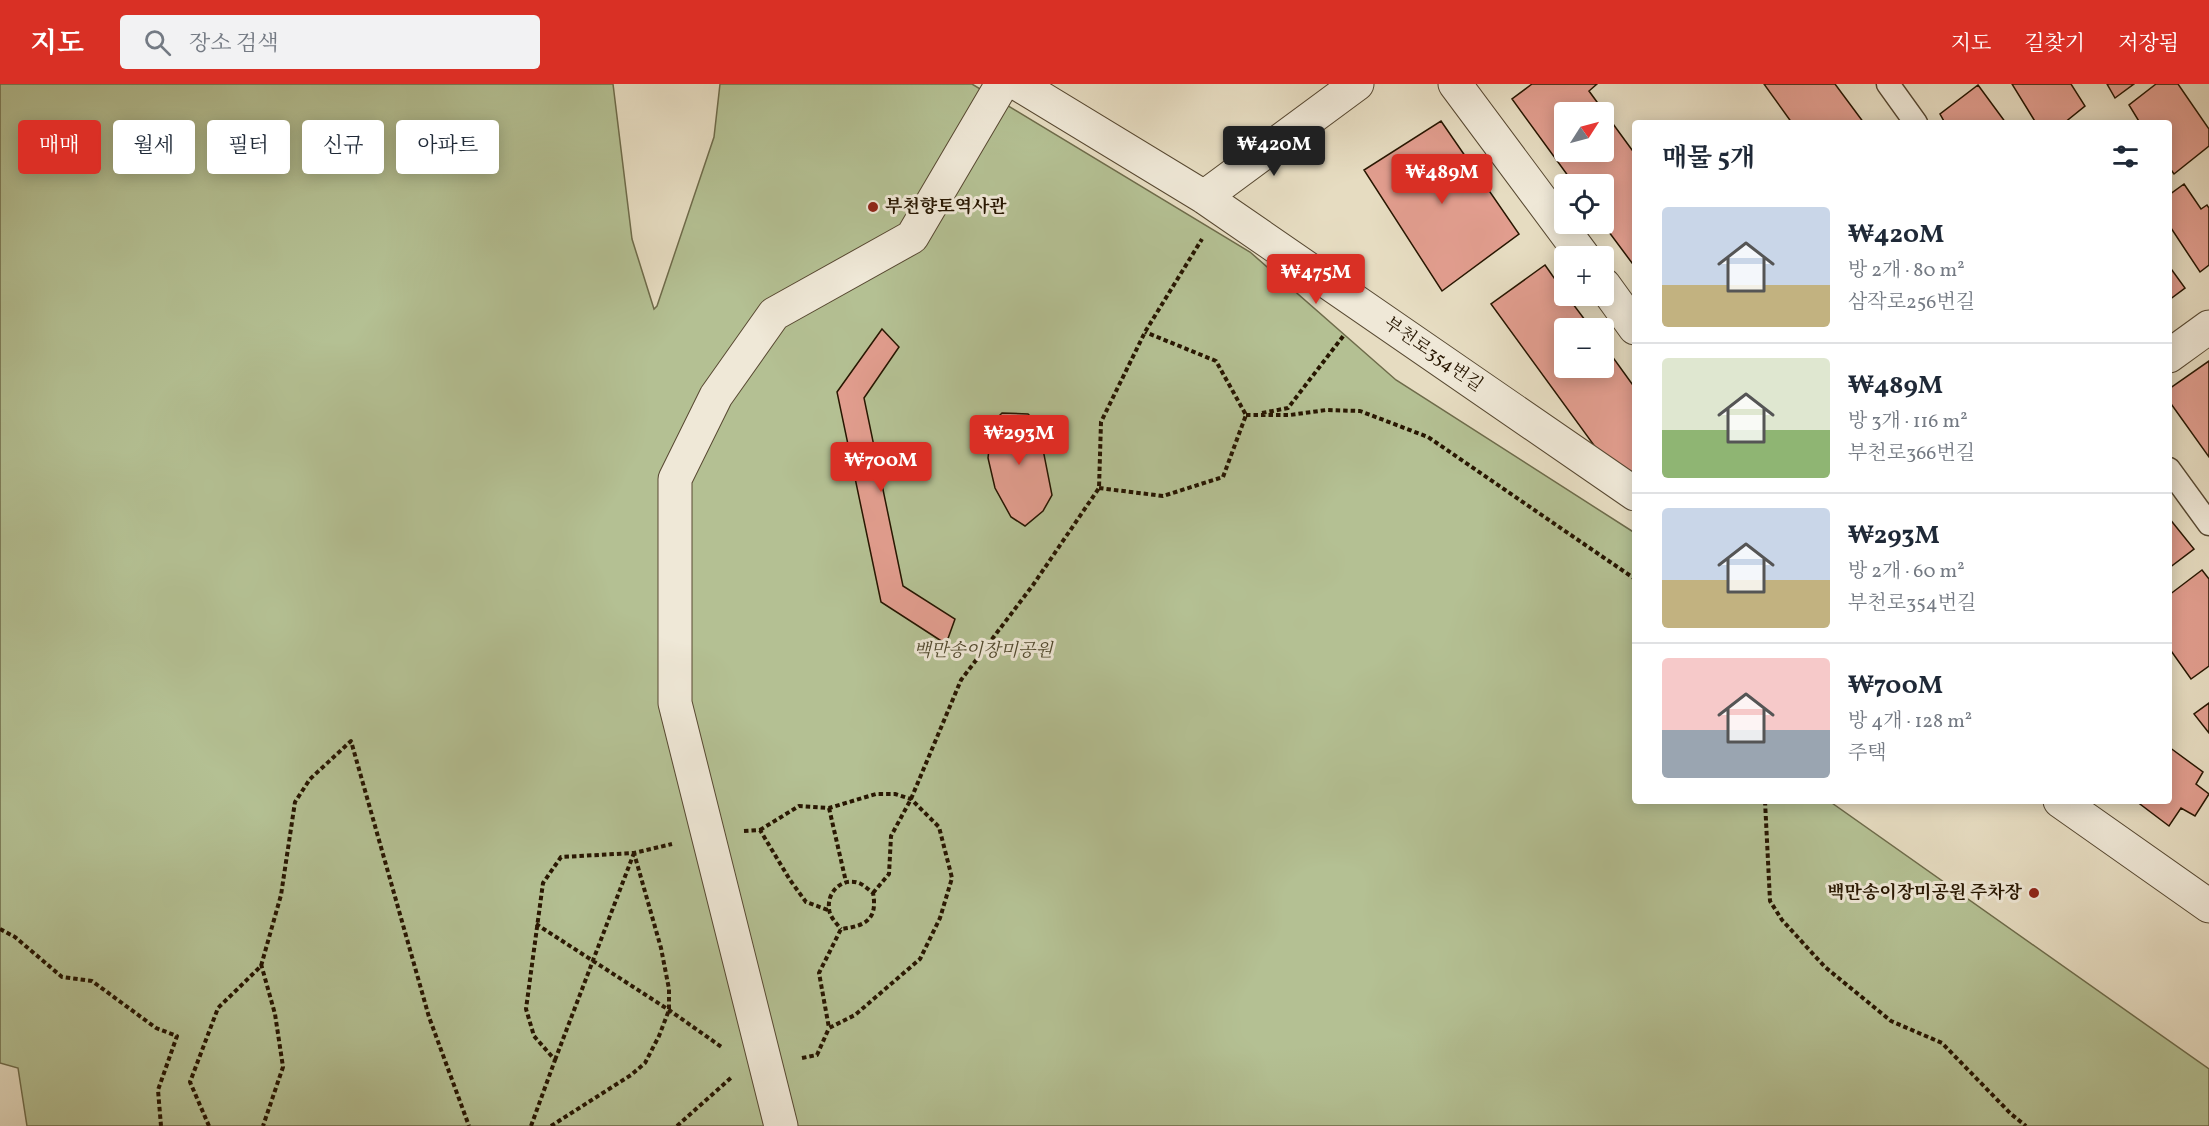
<!DOCTYPE html>
<html lang="ko">
<head>
<meta charset="utf-8">
<style>
  :root { --surface:#fff; --page:#f2f2f3; --text:#1f2937; --muted:#747a83; --line:#e0e1e3; --accent:#d93025 }
  body { margin:0; font-family:Vollkorn,"Noto Serif KR",serif; background:var(--page); color:var(--text); height:100vh; display:flex; flex-direction:column; font-size:22px; white-space:nowrap }
  * { box-sizing:border-box; margin:0 }
  p { font-size:20px; color:var(--muted) }
  .icon { flex:none; width:33px; height:33px; fill:none; stroke:currentColor; stroke-width:2; stroke-linecap:round; stroke-linejoin:round }
  .map { position:relative; flex:1; overflow:hidden }
  .panel { position:absolute; left:1632px; top:36px; width:540px; height:684px; display:flex; flex-direction:column; background:var(--surface); border-radius:6px; box-shadow:0 3px 15px #0003 }
  .panel>* { flex:none }
  .banner { position:absolute; left:18px; top:36px; width:570px; height:54px; display:flex; gap:12px }
  .needle { width:39px; rotate:54deg }
  .controls { position:absolute; left:1554px; top:18px; display:grid; gap:12px }
  .controls a { display:grid; place-items:center; width:60px; height:60px; border-radius:6px; background:var(--surface); box-shadow:0 3px 15px #0003; font-size:30px }
  .price { position:absolute; translate:-50% -51px; padding:0 14px; border-radius:6px; background:var(--accent); color:#fff; font-size:20px; line-height:39px; filter:drop-shadow(0 2px 3px #0008) }
  .price::after { content:''; position:absolute; left:50%; top:36px; width:18px; height:14px; margin-left:-9px; background:inherit; clip-path:polygon(0 0,100% 0,50% 100%) }
  .price.selected { background:#222; color:#fff }
  ul { padding:0; list-style:none }
  li { display:flex; align-items:center; gap:18px; height:150px; padding:0 30px }
  li+li { border-top:2px solid var(--line) }
  li span { display:grid; place-items:center; flex:none; width:168px; height:120px; border-radius:6px; color:#555 }
  li>.icon { margin-inline-start:auto }
  span .icon { width:72px; height:72px; fill:#fffc; stroke-width:1 }
  li b { font-size:26px }
  h2 { display:flex; justify-content:space-between; align-items:center; height:72px; padding:0 30px; font-size:26px }
  .tag { padding:0 21px; border-radius:6px; background:var(--surface); box-shadow:0 3px 15px #0003; font-size:21px; line-height:54px }
  .tag.selected { background:var(--accent); color:#fff }
  header { display:flex; align-items:center; gap:36px; box-sizing:border-box; height:84px; padding:0 30px; background:var(--accent); color:#fff }
  header strong { font-size:28px }
  nav { display:flex; gap:33px; margin-inline-start:auto; font-size:21px }
  .search { width:420px; height:54px; background:var(--page); display:flex; align-items:center; gap:15px; box-sizing:border-box; padding:0 21px; border-radius:6px; color:var(--muted); font-size:22px }
  .map>svg:first-child { display:block }
  .green { fill:#b4c093; stroke:#6e6b4a; stroke-width:1.5 }
  .building { fill:#e19d8e; stroke:#271601; stroke-width:1.5; fill-rule:evenodd }
  .lines { fill:none; stroke-linecap:round; stroke-linejoin:round }
  .lane-casing { stroke:#574831; stroke-width:25 }
  .street-casing { stroke:#574831; stroke-width:35 }
  .path { stroke:#271601; stroke-width:4; stroke-dasharray:4.5 3; stroke-linecap:butt }
  .lane { stroke:#efe8d7; stroke-width:22 }
  .street { stroke:#efe8d7; stroke-width:33 }
  .poi-dot { fill:#8f2418; stroke:#efe8d7; stroke-width:2 }
  .labels { text-anchor:middle; dominant-baseline:central; stroke-width:6; stroke-linejoin:round; paint-order:stroke }
  .poi-label { font-size:18px; font-weight:bold; fill:#271601; stroke:#efe8d7; text-anchor:start }
  .street-label { font-size:18px; fill:#271601; stroke:#efe8d7 }
  .park-label { font-size:18px; font-style:italic; fill:#51492d; stroke:#efe8d7 }
</style>
</head>
<body>
<header>
<strong>지도</strong>
<div class="search"><svg class="icon" aria-label="search" viewBox="0 0 24 24"><circle cx="10" cy="10" r="6"/><path d="M15 15l6 6"/></svg>장소 검색</div>
<nav><a>지도</a><a>길찾기</a><a>저장됨</a></nav>
</header>
<div class="map">
<svg width="2209" height="1042" viewBox="0 0 2209 1042">
  <rect width="100%" height="100%" fill="#e6dcc1"/>
  <filter id="stains"><feTurbulence type="fractalNoise" baseFrequency=".00333" numOctaves="4"/><feColorMatrix values="0 0 0 0 .2 0 0 0 0 .09 0 0 0 0 .02 0 0 0 .5 -.17"/></filter>
  <radialGradient id="worn" r=".72"><stop offset=".6" stop-color="#630" stop-opacity="0"/><stop offset="1" stop-color="#630" stop-opacity=".3"/></radialGradient>
  <path class="green" d="M0 0H613L632 155 654 225 657 222 714 53 720 0H972L1250 168 1396 296 1635 449V717H1829L2209 985V1042H27L18 984 0 979Z"/>
  <path class="building" d="M1532 0H1597L1589 7 1635 70V183L1603 140 1604 100H1574L1512 15ZM1564 28H1604V68H1564Z
    M1764 0H1835L1864 39H1792Z
    M2012 0H2071L2085 22 2064 39H2036Z
    M2107 0H2134L2115 14Z
    M2156 0H2178L2209 45V62L2174 90 2169 83V39H2140L2129 21Z
    M1978 1 2006 39H1945L1940 30Z
    M1441 37 1519 150 1442 207 1364 86Z
    M2184 100 2201 125 2207 121 2209 124V181L2200 188 2169 141V111Z
    M1545 181 1564 208V212H1567L1591 244H1564V284H1604V261L1635 304V386L1620 397 1491 220Z
    M2169 182 2185 204 2169 216Z
    M882 245 899 263 864 314 903 502 955 535 946 560 881 518 837 308Z
    M2209 277V373L2169 317V305Z
    M1002 329 1028 330 1038 340 1052 411 1043 427 1025 442 1011 433 995 404 988 374 992 339Z
    M2169 434 2194 465 2169 484Z
    M2202 486 2209 495V582L2191 595 2169 564V511Z
    M2209 619V649L2194 630Z
    M2169 663 2203 688 2196 700 2209 710 2195 732 2181 724 2169 742 2136 717H2169Z"/>
  <g class="lines">
    <defs>
      <path id="lane" d="M1888 0 1916 39
        M2169 385 2209 440"/>
      <path id="street" d="M1018 0 1204 113 1635 410
        M1455 0 1583 172
        M1204 113 1357 0
        M1604 201 1635 244
        M2169 272 2209 243
        M2060 717 2209 822
        M781 1042 675 619V395L716 312 774 230 912 153 1002 0"/>
    </defs>
    <use href="#lane" class="lane-casing"/>
    <use href="#street" class="street-casing"/>
    <path class="path" d="M1262 329 1288 324 1344 251
      M1246 331H1290L1326 326 1360 327 1428 353 1635 495
      M1099 404 1163 412 1223 393 1246 331 1216 277 1145 248
      M1765 717 1770 817 1782 836 1825 883 1891 937 1942 959 2011 1030 2026 1042
      M829 724 846 798
      M760 746 799 722 829 724 876 710H895L911 715 939 743 952 794 940 834 920 875 855 931 829 944 819 889 841 845C865 842 878 836 873 809 869 806 865 802 861 800 845 792 827 806 829 824 829 832 836 839 841 845
      M744 747 760 746 790 796 806 818 828 826
      M873 809 889 790 891 752 911 715 961 596 1033 501 1099 404 1101 338 1145 248 1202 155
      M536 840 669 926 723 964
      M0 845 15 853 62 893 92 897 156 944 177 952 158 1006 161 1042
      M261 880 275 930 283 983 263 1042
      M802 974 817 971 829 944
      M555 976 634 769
      M209 1042 190 998 218 924 261 882 281 811 295 718 310 695 351 657 429 933 469 1042
      M531 1042 555 976 534 952 526 925 543 799 561 773 634 769 672 760
      M551 1042 631 991 645 979 659 952 669 926V905L661 864 634 769
      M677 1042 732 993"/>
    <use href="#lane" class="lane"/>
    <use href="#street" class="street"/>
  </g>
  <g class="poi-dot">
    <circle cx="873" cy="123" r="6"/>
    <circle cx="2034" cy="809" r="6"/>
  </g>
  <g class="labels">
    <g class="poi-label">
      <text x="885" y="123">부천향토역사관</text>
      <text x="2022" y="809" text-anchor="end">백만송이장미공원 주차장</text>
    </g>
    <g class="street-label">
      <text transform="translate(1433 271) rotate(35)">부천로354번길</text>
    </g>
    <g class="park-label">
      <text x="983" y="567">백만송이장미공원</text>
    </g>
  </g>
  <rect width="100%" height="100%" filter="url(#stains)"/>
  <rect width="100%" height="100%" fill="url(#worn)"/>
</svg>
<div class="controls">
<a><svg class="needle" viewBox="-14 -14 28 28"><path d="M0-13l5 13h-10z" fill="#e53935"/><path d="M0 13l5-13h-10z" fill="#747a83"/></svg></a>
<a><svg class="icon" aria-label="locate" viewBox="0 0 24 24"><circle cx="12" cy="12" r="6"/><path d="M12 2v4M12 18v4M2 12h4M18 12h4"/></svg></a>
<a>+</a>
<a>−</a>
</div>
<b class="price selected" style="left:1274px;top:93px">₩420M</b>
<b class="price" style="left:1442px;top:121px">₩489M</b>
<b class="price" style="left:1316px;top:221px">₩475M</b>
<b class="price" style="left:1019px;top:382px">₩293M</b>
<b class="price" style="left:881px;top:409px">₩700M</b>
<div class="banner">
<a class="tag selected">매매</a>
<a class="tag">월세</a>
<a class="tag">필터</a>
<a class="tag">신규</a>
<a class="tag">아파트</a>
</div>
<section class="panel">
<h2>매물 5개<svg class="icon" aria-label="filters" viewBox="0 0 24 24"><path d="M4 7h16M4 17h16"/><circle cx="9" cy="7" r="2"/><circle cx="15" cy="17" r="2"/></svg></h2>
<ul>
<li><span style="background:linear-gradient(#c9d6e8 65%,#c2b280 0)"><svg class="icon" aria-label="home" viewBox="0 0 24 24"><path d="M3 11l9-7 9 7M6 9v11h12V9"/></svg></span><div><b>₩420M</b><p>방 2개 · 80 m²</p><p>삼작로256번길</p></div></li>
<li><span style="background:linear-gradient(#dfe7d0 60%,#8fb573 0)"><svg class="icon" aria-label="home" viewBox="0 0 24 24"><path d="M3 11l9-7 9 7M6 9v11h12V9"/></svg></span><div><b>₩489M</b><p>방 3개 · 116 m²</p><p>부천로366번길</p></div></li>
<li><span style="background:linear-gradient(#c9d6e8 60%,#c2b280 0)"><svg class="icon" aria-label="home" viewBox="0 0 24 24"><path d="M3 11l9-7 9 7M6 9v11h12V9"/></svg></span><div><b>₩293M</b><p>방 2개 · 60 m²</p><p>부천로354번길</p></div></li>
<li><span style="background:linear-gradient(#f6c9c9 60%,#9aa5b1 0)"><svg class="icon" aria-label="home" viewBox="0 0 24 24"><path d="M3 11l9-7 9 7M6 9v11h12V9"/></svg></span><div><b>₩700M</b><p>방 4개 · 128 m²</p><p>주택</p></div></li>
</ul>
</section>
</div>
</body>
</html>
